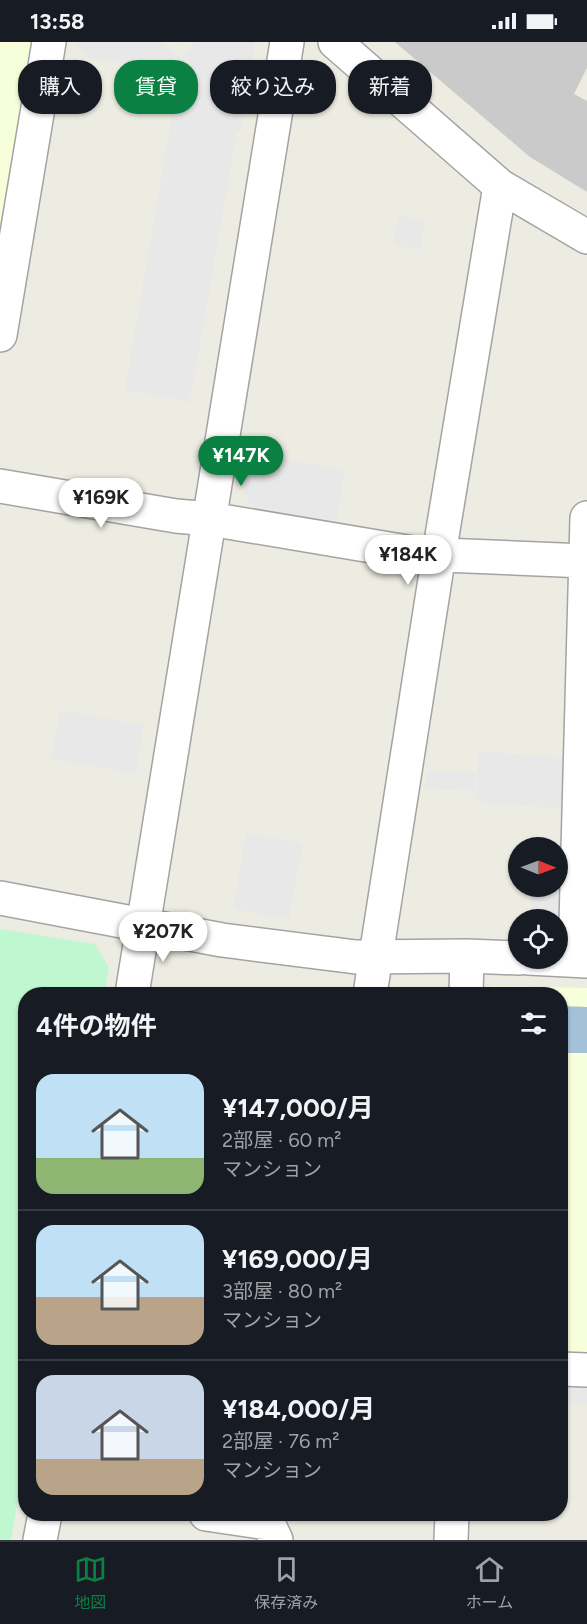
<!DOCTYPE html>
<html lang="ja">
<head>
<meta charset="utf-8">
<style>
  :root { --surface:#171b24; --page:#242831; --text:#f1f3f6; --muted:#9ea1a6; --line:#363941; --accent:#0b8043 }
  body { margin:0; font-family:Figtree,"Noto Sans JP",sans-serif; background:var(--page); color:var(--text); height:100vh; display:flex; flex-direction:column; font-size:22px; white-space:nowrap }
  * { box-sizing:border-box; margin:0 }
  p { font-size:20px; color:var(--muted) }
  .icon { flex:none; width:33px; height:33px; fill:none; stroke:currentColor; stroke-width:2; stroke-linecap:round; stroke-linejoin:round }
  .map { position:relative; flex:1; overflow:hidden }
  .details { position:absolute; left:18px; top:945px; width:550px; height:534px; display:flex; flex-direction:column; background:var(--surface); border-radius:24px; box-shadow:0 2px 4px #0004 }
  .details>* { flex:none }
  .banner { position:absolute; left:18px; top:18px; width:552px; height:54px; display:flex; gap:12px }
  .needle { width:39px; rotate:91deg }
  .fabs { position:absolute; left:508px; top:795px; display:grid; gap:12px }
  .fabs a { display:grid; place-items:center; width:60px; height:60px; border-radius:50%; background:var(--surface); box-shadow:0 2px 4px #0004; font-size:30px }
  .price { position:absolute; translate:-50% -51px; padding:0 14px; border-radius:21px; background:#fff; color:#222; font-size:20px; line-height:39px; filter:drop-shadow(0 2px 3px #0008) }
  .price::after { content:''; position:absolute; left:50%; top:36px; width:18px; height:14px; margin-left:-9px; background:inherit; clip-path:polygon(0 0,100% 0,50% 100%) }
  .price.active { background:var(--accent); color:#fff }
  ul { padding:0; list-style:none }
  li { display:flex; align-items:center; gap:18px; height:150px; padding:0 18px }
  li+li { border-top:2px solid var(--line) }
  li span { display:grid; place-items:center; flex:none; width:168px; height:120px; border-radius:18px; color:#555 }
  li>.icon { margin-inline-start:auto }
  span .icon { width:72px; height:72px; fill:#fffc; stroke-width:1 }
  li b { font-size:26px }
  h2 { display:flex; justify-content:space-between; align-items:center; height:72px; padding:0 18px; font-size:26px }
  .chip { padding:0 21px; border-radius:24px; background:var(--surface); box-shadow:0 2px 4px #0004; font-size:21px; line-height:54px }
  .chip.active { background:var(--accent); color:#fff }
  .status { display:flex; justify-content:space-between; align-items:center; height:42px; padding:0 30px; background:var(--surface); direction:ltr }
  .status svg { height:16px; fill:currentColor }
  .menu { display:flex; justify-content:space-around; align-items:center; height:84px; border-top:2px solid var(--line); background:var(--surface); font-size:16px; color:var(--muted) }
  .menu a { display:grid; justify-items:center; gap:3px }
  .menu .active { color:var(--accent) }
  .map>svg:first-child { display:block }
  .education { fill:#f6feda }
  .religious { fill:#cacaca }
  .park { fill:#bff8d0 }
  .parking { fill:#e8e8e8 }
  .water { fill:#a3c2da }
  .lines { fill:none; stroke-linecap:round; stroke-linejoin:round }
  .minor-casing { stroke:#a3a3a3; stroke-width:36 }
  .minor { stroke:#fff; stroke-width:33 }
</style>
</head>
<body>
<div class="status"><b>13:58</b><svg viewBox="0 0 49 12"><path d="M0 12V9h3v3zM5 12V6h3v6zM10 12V3h3v9zM15 12V0h3v12zM26 1h20v11H26zM47 4h2v5h-2z"/></svg></div>
<div class="map">
<svg width="587" height="1498" viewBox="0 0 587 1498">
  <rect width="100%" height="100%" fill="#edece2"/>
  <path class="education" d="M0 0H37L0 220Z
    M491 944 587 946V1315L561 1314V952H482Z"/>
  <path class="religious" d="M395 0H587V26L574 52 587 59V150L530 115Z"/>
  <path class="park" d="M0 887 95 902 109 926 104 952H26V1411L11 1498H0Z"/>
  <path class="parking" d="M75 0H162L181 16 196 0H255L241 90H237L190 360 125 348 177 43 159 27 88 16Z
    M398 173 425 178 420 208 393 203Z
    M252 411 345 428 337 479 254 465 244 454Z
    M60 668 144 683 136 732 51 717Z
    M478 709 568 716 565 767 476 760Z
    M428 729 476 730 475 749 424 747Z
    M246 791 303 801 289 877 233 867Z
    M558 838H564L563 885 558 889V878H531V845L558 844Z
    M561 1342 587 1343V1362L561 1361Z"/>
  <path class="water" d="M561 964 587 965V1011H561Z"/>
  <g class="lines">
    <defs>
      <path id="minor" d="M335 0 500 144 587 195
        M0 293 49 0
        M0 444 176 474 210 477 419 512 585 519
        M0 856 222 898 356 915 467 914 519 916
        M528 916 587 919
        M575 918 587 476
        M132 952 287 0
        M370 952 439 512 500 144
        M466 952 467 914
        M561 1327 587 1328
        M206 1472 268 1481 276 1498
        M40 1498 45 1472
        M451 1498 452 1472"/>
    </defs>
    <use href="#minor" class="minor-casing"/>
    <use href="#minor" class="minor"/>
  </g>
</svg>
<div class="fabs">
<a><svg class="needle" viewBox="-14 -14 28 28"><path d="M0-13l5 13h-10z" fill="#e53935"/><path d="M0 13l5-13h-10z" fill="#9ea1a6"/></svg></a>
<a><svg class="icon" aria-label="locate" viewBox="0 0 24 24"><circle cx="12" cy="12" r="6"/><path d="M12 2v4M12 18v4M2 12h4M18 12h4"/></svg></a>
</div>
<b class="price active" style="left:241px;top:445px">¥147K</b>
<b class="price" style="left:101px;top:487px">¥169K</b>
<b class="price" style="left:408px;top:544px">¥184K</b>
<b class="price" style="left:163px;top:921px">¥207K</b>
<div class="banner">
<a class="chip">購入</a>
<a class="chip active">賃貸</a>
<a class="chip">絞り込み</a>
<a class="chip">新着</a>
</div>
<section class="details">
<h2>4件の物件<svg class="icon" aria-label="filters" viewBox="0 0 24 24"><path d="M4 7h16M4 17h16"/><circle cx="9" cy="7" r="2"/><circle cx="15" cy="17" r="2"/></svg></h2>
<ul>
<li><span style="background:linear-gradient(#bfe0f5 70%,#8fb573 0)"><svg class="icon" aria-label="home" viewBox="0 0 24 24"><path d="M3 11l9-7 9 7M6 9v11h12V9"/></svg></span><div><b>¥147,000/月</b><p>2部屋 · 60 m²</p><p>マンション</p></div></li>
<li><span style="background:linear-gradient(#bfe0f5 60%,#b9a48a 0)"><svg class="icon" aria-label="home" viewBox="0 0 24 24"><path d="M3 11l9-7 9 7M6 9v11h12V9"/></svg></span><div><b>¥169,000/月</b><p>3部屋 · 80 m²</p><p>マンション</p></div></li>
<li><span style="background:linear-gradient(#c9d6e8 70%,#b9a48a 0)"><svg class="icon" aria-label="home" viewBox="0 0 24 24"><path d="M3 11l9-7 9 7M6 9v11h12V9"/></svg></span><div><b>¥184,000/月</b><p>2部屋 · 76 m²</p><p>マンション</p></div></li>
</ul>
</section>
</div>
<nav class="menu">
<a class="active"><svg class="icon" aria-label="map" viewBox="0 0 24 24"><path d="M3 6l6-2 6 2 6-2v14l-6 2-6-2-6 2zM9 4v14M15 6v14"/></svg>地図</a>
<a><svg class="icon" aria-label="saved" viewBox="0 0 24 24"><path d="M7 4h10v16l-5-4-5 4z"/></svg>保存済み</a>
<a><svg class="icon" aria-label="home" viewBox="0 0 24 24"><path d="M3 11l9-7 9 7M6 9v11h12V9"/></svg>ホーム</a>
</nav>
</body>
</html>
